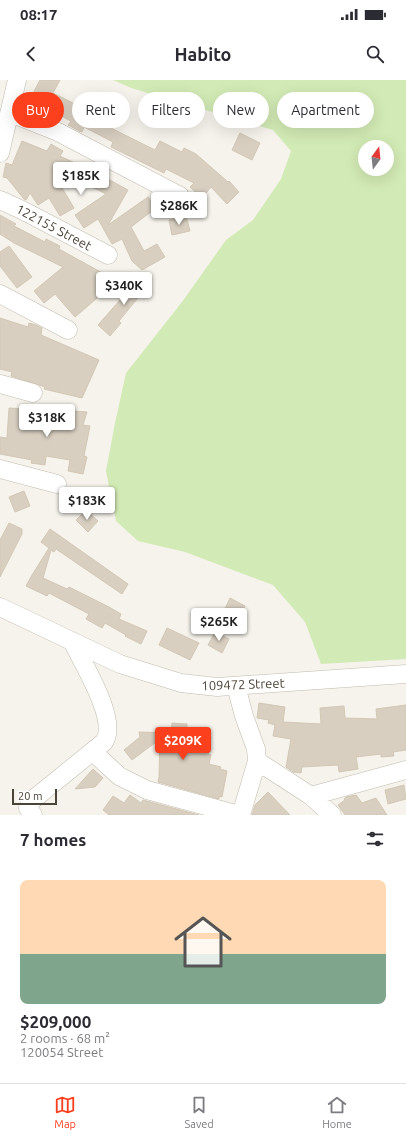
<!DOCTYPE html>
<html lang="en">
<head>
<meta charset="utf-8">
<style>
  :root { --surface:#fff; --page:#f2f2f3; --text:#2b2b33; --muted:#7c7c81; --line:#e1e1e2; --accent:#fc3f1d }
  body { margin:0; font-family:Ubuntu,sans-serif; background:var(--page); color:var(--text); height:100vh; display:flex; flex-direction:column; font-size:15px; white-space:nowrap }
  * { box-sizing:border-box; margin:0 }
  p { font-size:13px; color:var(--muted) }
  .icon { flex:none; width:22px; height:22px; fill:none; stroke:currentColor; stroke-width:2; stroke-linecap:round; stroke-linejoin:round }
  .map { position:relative; height:735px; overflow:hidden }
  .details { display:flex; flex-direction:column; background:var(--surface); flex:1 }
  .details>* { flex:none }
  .banner { position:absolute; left:12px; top:12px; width:382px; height:36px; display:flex; gap:8px }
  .needle { width:26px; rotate:15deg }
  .tools { position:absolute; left:358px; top:60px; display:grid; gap:8px }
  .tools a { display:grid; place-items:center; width:36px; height:36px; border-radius:50%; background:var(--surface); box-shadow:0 4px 16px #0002; font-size:20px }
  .scale { position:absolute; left:12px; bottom:10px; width:45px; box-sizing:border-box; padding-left:4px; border:2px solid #4b4439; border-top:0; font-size:11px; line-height:14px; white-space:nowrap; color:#4b4439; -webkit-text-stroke:3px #fff; paint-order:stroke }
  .price { position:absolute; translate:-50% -34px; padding:0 9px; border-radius:4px; background:#fff; color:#222; font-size:13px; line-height:26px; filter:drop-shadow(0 1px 2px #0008) }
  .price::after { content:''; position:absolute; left:50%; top:24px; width:12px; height:9px; margin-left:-6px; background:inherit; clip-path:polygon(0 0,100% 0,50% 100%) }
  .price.on { background:var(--accent); color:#fff }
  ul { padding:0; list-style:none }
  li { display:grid; align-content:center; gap:8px; height:212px; padding:0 20px }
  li+li { border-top:1px solid var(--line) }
  li span { display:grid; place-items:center; height:124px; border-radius:8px; color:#555 }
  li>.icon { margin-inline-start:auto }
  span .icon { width:72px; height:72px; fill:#fffc; stroke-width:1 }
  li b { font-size:17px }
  h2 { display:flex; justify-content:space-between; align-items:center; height:48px; padding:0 20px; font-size:17px }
  .pill { padding:0 14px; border-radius:18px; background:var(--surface); box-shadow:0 4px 16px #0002; font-size:14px; line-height:36px }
  .pill.on { background:var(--accent); color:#fff }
  .status { display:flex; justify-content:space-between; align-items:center; height:28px; padding:0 20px; background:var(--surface); direction:ltr }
  .status svg { height:11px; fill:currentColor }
  header { display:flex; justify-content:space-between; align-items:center; height:52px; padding:0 20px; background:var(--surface); font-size:18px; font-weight:600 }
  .tabs { display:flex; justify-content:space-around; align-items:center; height:56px; border-top:1px solid var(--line); background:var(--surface); font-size:11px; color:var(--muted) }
  .tabs a { display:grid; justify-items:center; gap:2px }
  .tabs .on { color:var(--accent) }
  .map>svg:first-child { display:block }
  .green { fill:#d2eab5; fill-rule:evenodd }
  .building { fill:#d8cfc1; stroke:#d3c7b4 }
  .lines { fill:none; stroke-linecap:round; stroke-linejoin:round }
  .minor-casing { stroke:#c2bbae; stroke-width:19 }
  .minor { stroke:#fff; stroke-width:18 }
  .labels { text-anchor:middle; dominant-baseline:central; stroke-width:4; stroke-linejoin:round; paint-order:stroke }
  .street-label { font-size:13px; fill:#4b4439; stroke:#fff }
</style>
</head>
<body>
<div class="status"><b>08:17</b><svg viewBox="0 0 49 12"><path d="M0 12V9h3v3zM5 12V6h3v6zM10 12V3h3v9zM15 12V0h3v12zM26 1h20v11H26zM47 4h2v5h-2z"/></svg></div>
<header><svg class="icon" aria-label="back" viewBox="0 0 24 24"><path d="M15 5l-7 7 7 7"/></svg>Habito<svg class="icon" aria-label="search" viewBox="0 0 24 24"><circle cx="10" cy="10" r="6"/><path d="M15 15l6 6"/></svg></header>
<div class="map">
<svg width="406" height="735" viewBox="0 0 406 735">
  <rect width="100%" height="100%" fill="#f6f3ec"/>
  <path class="green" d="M113 0H406V579L321 584 305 542 273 505 185 472 138 461 116 441 106 391 115 343 126 293 182 222 226 160 253 140 281 99 291 71 273 50 131 8ZM365 67H387V89H365Z"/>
  <path class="building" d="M40 0H60L53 13 77 25 78 22 94 31 114 41 111 48 155 70 160 61 182 72 184 68 196 74 228 102 229 101 239 112 227 124 211 107 202 118 190 107 194 103 166 89 164 93 111 67 113 62 84 47 82 52 79 51 68 45 71 41 51 31 52 27 31 17Z
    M240 53 260 63 252 80 232 70Z
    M22 61 47 71 51 64 63 71 60 76 92 91 94 87 107 94 106 98 128 110 108 145 148 117 156 128 131 147 144 171 157 164 165 177 142 190 132 181 122 159 112 164 98 139 84 148 75 135 106 114 76 99 75 102 52 91 74 128 60 136 49 118 38 125 30 113 26 120 24 119 7 98 3 97 6 83 12 85Z
    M0 135 16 144 14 146 45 162 46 159 60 166 59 169 117 201 75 237 55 214 44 223 34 211 63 187 14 163 0 154Z
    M186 136 190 151 172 155 169 140Z
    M9 166 32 197 17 208 0 186V172Z
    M142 195 151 202 119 241 121 243 110 256 98 245Z
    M0 238 28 247 29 243 36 245 42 248 41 255 99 280 82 318 44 309 45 307 11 296 12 292 0 289Z
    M9 328 24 329V333L69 339 72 331 87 332 83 345 90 346 84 376 87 377 83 394 68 391 70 380 46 376 45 385 31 383 32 380 0 374V357L7 358Z
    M24 411 30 426 15 432 9 417Z
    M86 430 98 441 88 452 76 440Z
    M9 443 22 449V454L0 497V460Z
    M50 449 128 504 122 514 56 469 54 472 51 470 43 498 67 509 69 507 109 527 121 534 119 539 147 551 141 564 125 556 126 555 105 543 102 548 86 539 89 534 49 513 47 516 26 506 32 495 49 468 41 462Z
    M230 518 245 526 239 539 224 531Z
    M167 548 199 563 190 580 159 565Z
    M215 552 229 559 222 573 208 565Z
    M259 623 285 627 283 642 321 644 320 628 344 626 345 638 377 639 376 629 406 625V670L393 672 394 676 381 677V674L356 677 358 689 339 692 338 685 302 687 301 693 293 692 286 687 291 659 273 656 275 645 268 643 269 640 257 638Z
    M172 643 187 644V653L211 657 208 674 211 675 209 684 221 687 220 689 227 691 222 717 219 716V719L158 702 159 697 160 659 132 680 124 670 140 657 139 652 171 653Z
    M93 689 103 698 95 707 75 709Z
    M404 705 406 719 388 724 385 710Z
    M268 712 290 735H252L255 725Z
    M130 715 141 723 143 720 199 735H109L103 730 113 716 124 723Z
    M356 715 362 723 376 718 387 735H345L338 725 345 720 344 719 346 717Z"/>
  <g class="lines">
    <defs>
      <path id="minor" d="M10 33 58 52 180 116
        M0 73 17 0
        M0 120 22 130 108 175
        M0 214 68 250
        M0 304 33 313
        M0 389 57 404
        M0 527 120 584 181 603 217 607 406 594
        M236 606 244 636 256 669 257 681 241 735
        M93 672 119 696 147 710 239 735
        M257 681 311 716 332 735
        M311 716 406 690
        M33 735 28 728 30 722 104 662C119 641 83 584 73 563"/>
    </defs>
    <use href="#minor" class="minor-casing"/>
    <use href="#minor" class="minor"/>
  </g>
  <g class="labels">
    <g class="street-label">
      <text transform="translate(54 147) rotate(28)">122155 Street</text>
      <text transform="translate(243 604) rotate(-2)">109472 Street</text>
    </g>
  </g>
</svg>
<div class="tools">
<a><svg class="needle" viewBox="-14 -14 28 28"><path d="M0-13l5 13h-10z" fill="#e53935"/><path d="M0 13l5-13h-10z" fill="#7c7c81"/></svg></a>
</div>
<div class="scale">20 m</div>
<b class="price" style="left:81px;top:116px">$185K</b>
<b class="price" style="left:179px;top:146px">$286K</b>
<b class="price" style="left:124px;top:226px">$340K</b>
<b class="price" style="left:47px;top:358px">$318K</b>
<b class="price" style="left:87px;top:441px">$183K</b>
<b class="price" style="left:219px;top:562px">$265K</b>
<b class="price on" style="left:183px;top:681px">$209K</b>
<div class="banner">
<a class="pill on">Buy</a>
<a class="pill">Rent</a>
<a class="pill">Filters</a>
<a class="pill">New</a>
<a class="pill">Apartment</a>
</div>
</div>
<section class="details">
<h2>7 homes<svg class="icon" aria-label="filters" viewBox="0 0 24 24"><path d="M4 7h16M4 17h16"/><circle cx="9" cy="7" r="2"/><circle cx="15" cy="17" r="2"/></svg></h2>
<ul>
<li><span style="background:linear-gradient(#ffd9b3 60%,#7fa58c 0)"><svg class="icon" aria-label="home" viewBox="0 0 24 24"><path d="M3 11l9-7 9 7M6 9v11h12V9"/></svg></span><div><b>$209,000</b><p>2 rooms · 68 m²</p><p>120054 Street</p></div></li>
</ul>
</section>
<nav class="tabs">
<a class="on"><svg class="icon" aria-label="map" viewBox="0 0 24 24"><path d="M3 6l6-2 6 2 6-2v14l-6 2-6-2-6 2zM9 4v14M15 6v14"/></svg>Map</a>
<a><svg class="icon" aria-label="saved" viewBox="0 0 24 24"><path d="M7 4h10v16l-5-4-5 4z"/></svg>Saved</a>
<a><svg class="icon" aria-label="home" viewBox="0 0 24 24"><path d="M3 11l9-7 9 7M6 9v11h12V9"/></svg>Home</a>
</nav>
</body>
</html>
